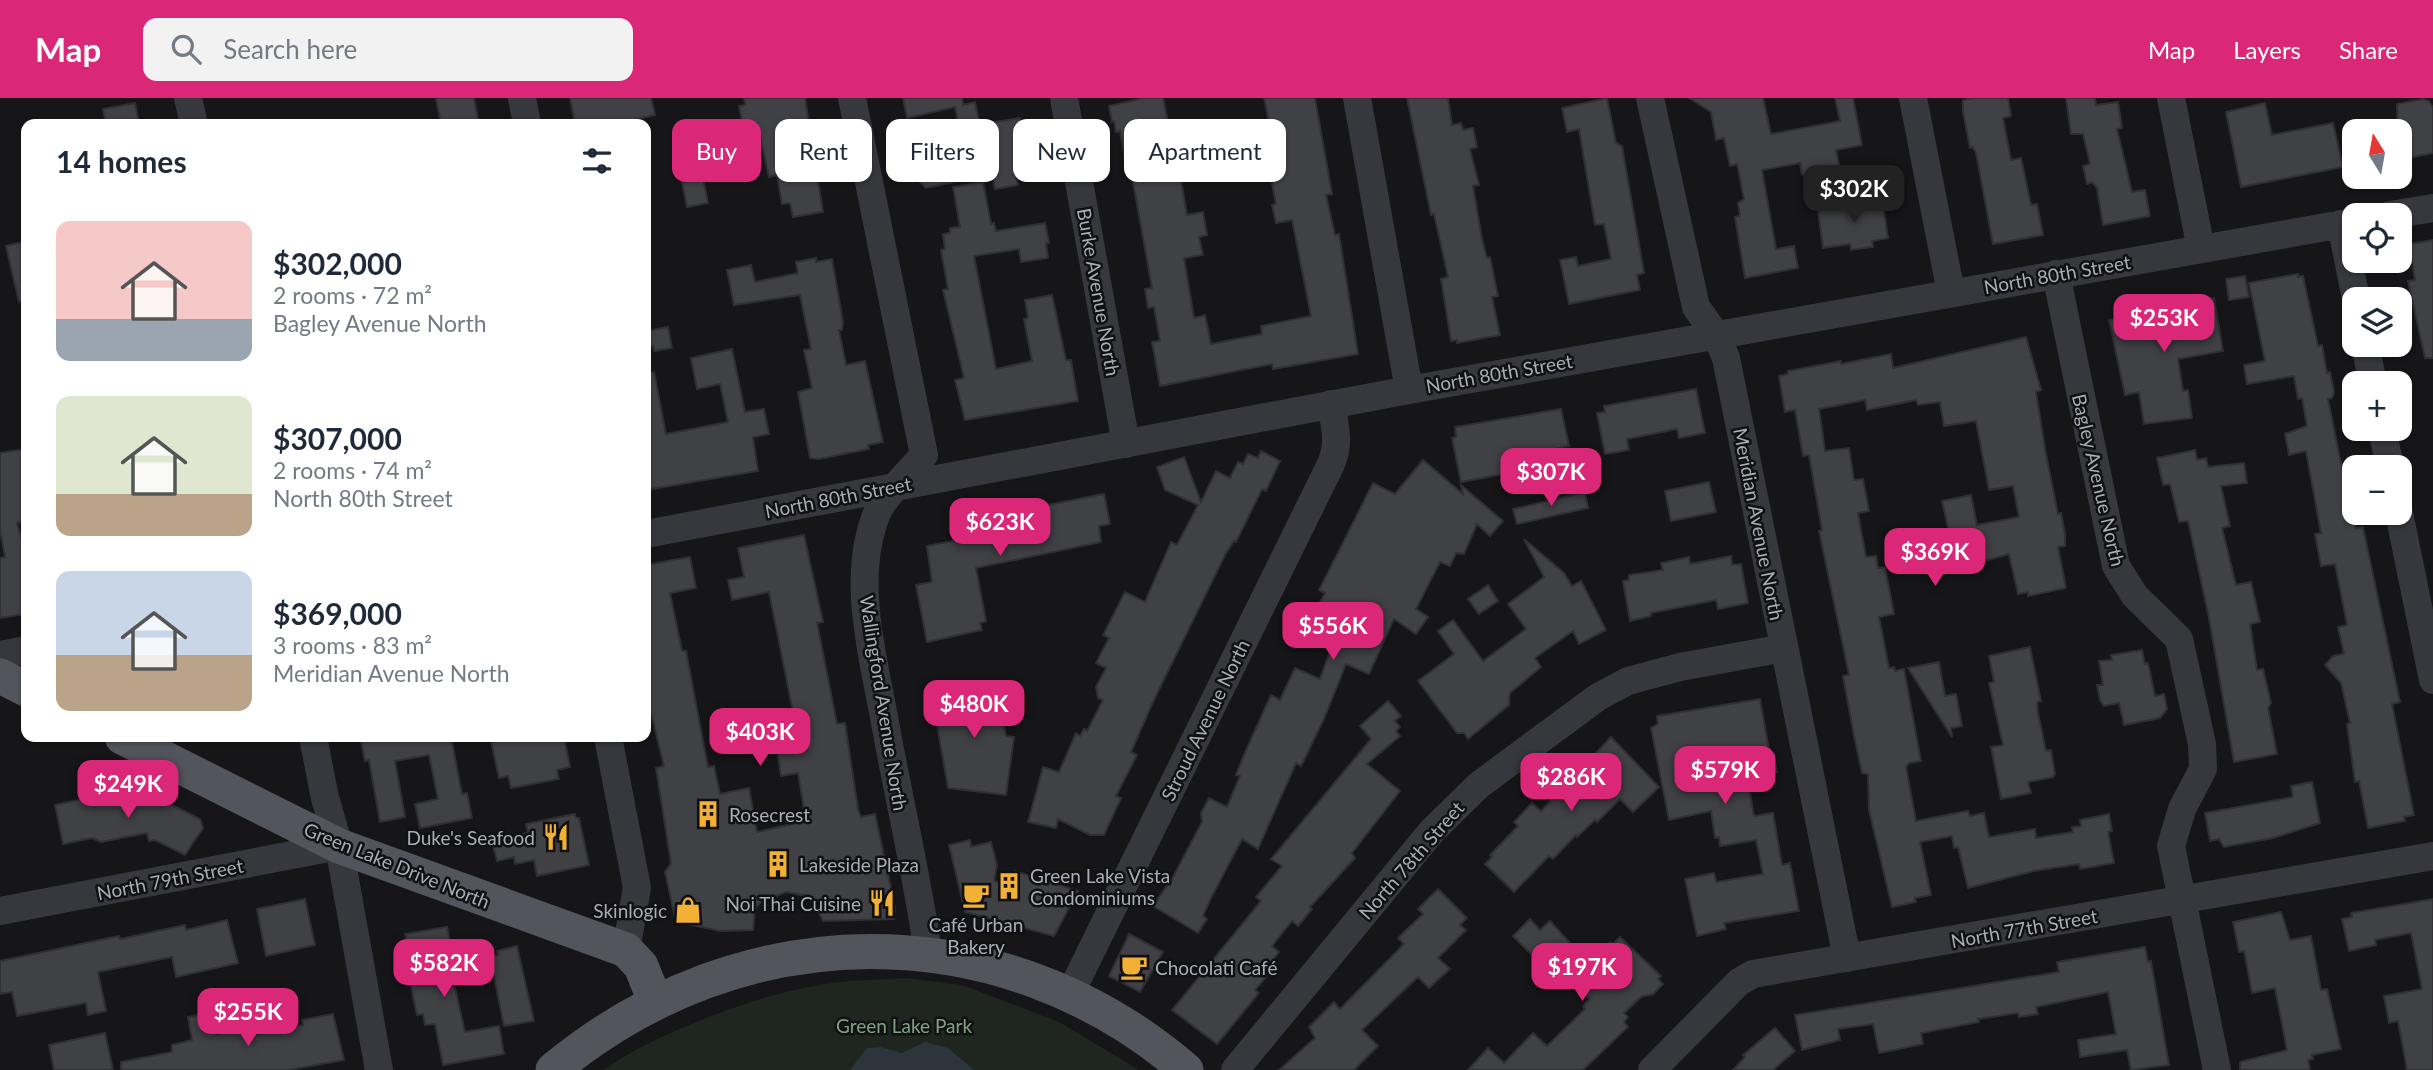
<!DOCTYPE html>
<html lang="en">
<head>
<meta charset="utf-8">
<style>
  :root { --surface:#fff; --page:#f2f2f3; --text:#1f2937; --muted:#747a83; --accent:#db2777 }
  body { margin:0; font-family:Lato,sans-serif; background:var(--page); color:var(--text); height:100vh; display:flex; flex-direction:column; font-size:26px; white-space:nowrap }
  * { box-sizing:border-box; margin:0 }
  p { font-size:23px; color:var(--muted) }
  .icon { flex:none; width:38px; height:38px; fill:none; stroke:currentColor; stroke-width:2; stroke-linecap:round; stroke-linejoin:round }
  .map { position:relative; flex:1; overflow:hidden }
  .details { position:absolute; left:21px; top:21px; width:630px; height:623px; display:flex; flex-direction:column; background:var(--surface); border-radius:14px; box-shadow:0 2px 5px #0004 }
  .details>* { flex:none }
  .banner { position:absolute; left:672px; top:21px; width:665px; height:63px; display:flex; gap:14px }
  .needle { width:46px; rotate:349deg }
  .fabs { position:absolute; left:2342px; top:21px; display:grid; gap:14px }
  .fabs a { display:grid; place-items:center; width:70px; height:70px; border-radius:14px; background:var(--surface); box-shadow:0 2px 5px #0004; font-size:35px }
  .price { position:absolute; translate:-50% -60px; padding:0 16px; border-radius:14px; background:var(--accent); color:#fff; font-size:23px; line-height:46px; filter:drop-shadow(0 2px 4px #0008) }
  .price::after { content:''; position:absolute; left:50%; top:42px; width:21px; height:16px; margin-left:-10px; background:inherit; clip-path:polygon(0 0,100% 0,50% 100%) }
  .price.active { background:#222; color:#fff }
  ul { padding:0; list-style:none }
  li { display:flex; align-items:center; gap:21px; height:175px; padding:0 35px }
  li span { display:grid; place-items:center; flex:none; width:196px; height:140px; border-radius:14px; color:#555 }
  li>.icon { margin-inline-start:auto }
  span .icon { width:84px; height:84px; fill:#fffc; stroke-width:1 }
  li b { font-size:30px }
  h2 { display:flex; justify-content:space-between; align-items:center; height:84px; padding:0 35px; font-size:30px }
  .pill { padding:0 24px; border-radius:14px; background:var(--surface); box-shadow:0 2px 5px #0004; font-size:24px; line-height:63px }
  .pill.active { background:var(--accent); color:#fff }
  header { display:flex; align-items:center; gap:42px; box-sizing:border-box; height:98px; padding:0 35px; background:var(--accent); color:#fff }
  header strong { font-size:33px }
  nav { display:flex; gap:38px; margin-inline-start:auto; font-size:24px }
  .search { width:490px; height:63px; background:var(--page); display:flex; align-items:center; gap:18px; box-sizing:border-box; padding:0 24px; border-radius:14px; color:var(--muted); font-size:26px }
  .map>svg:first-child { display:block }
  .green { fill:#1e261f }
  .water { fill:#2c353c }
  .building { fill:#404145; stroke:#303034; stroke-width:2 }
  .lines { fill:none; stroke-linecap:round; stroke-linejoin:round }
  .minor { stroke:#37383d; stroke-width:28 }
  .major { stroke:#53555c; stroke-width:35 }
  .labels { text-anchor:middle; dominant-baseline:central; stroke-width:5; stroke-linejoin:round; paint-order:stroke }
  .street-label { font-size:19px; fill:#a8adb8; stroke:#111113 }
  .poi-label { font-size:19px; fill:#a8adb8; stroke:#111113; text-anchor:start }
  .park-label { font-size:19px; fill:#7fa381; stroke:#111113 }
</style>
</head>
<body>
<header>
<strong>Map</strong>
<div class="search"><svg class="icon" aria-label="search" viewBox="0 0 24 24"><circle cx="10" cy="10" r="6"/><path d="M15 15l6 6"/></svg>Search here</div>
<nav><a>Map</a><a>Layers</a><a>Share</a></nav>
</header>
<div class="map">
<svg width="2433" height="972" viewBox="0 0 2433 972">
  <rect width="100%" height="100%" fill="#161618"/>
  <path class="green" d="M906 880 962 887 1059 924 1139 972H604C649 938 757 897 814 888 844 882 875 882 906 880Z"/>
  <path class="water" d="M925 944 948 950 974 972H850L867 950 880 949 902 955Z"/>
  <path class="building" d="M436 0H474L479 26H441Z
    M570 0H651L655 17 614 26H575Z
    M744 0H805L823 114 793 119 790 105 782 106 777 77 769 79 757 25 743 28 739 8 745 7Z
    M903 0H962L963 7 975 4 979 23 959 27 955 9 907 20Z
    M1144 0H1163L1168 24 1161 26 1171 83 1181 82 1187 117 1203 114 1207 137 1199 139 1203 157 1184 160 1194 220 1205 217 1211 246 1262 236 1261 228 1311 218 1292 122 1276 125 1272 107 1276 106 1267 59 1276 57 1264 0H1315L1332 96 1326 97 1335 137 1339 136 1358 256 1273 271 1272 266 1160 288 1152 244 1160 243 1154 209 1148 210 1145 191 1152 190 1136 100 1128 60 1125 61 1120 33 1116 34 1114 23 1112 24 1109 8Z
    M1407 0H1448L1452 27 1461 25 1463 32 1473 30 1477 49 1470 51 1479 87 1473 88 1482 141 1487 160 1490 159 1498 198 1492 199 1500 237 1457 245V242L1451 243 1441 181 1448 179 1434 116 1431 117Z
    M1607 0 1616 45 1622 48 1644 175 1637 177 1640 192 1569 206 1560 162 1576 159 1578 168 1611 161 1604 126 1595 127 1579 31 1567 34 1562 10Z
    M1689 0H1763L1771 36 1840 23 1835 0H1853L1862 47 1836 52 1840 72 1802 77 1800 65 1762 72 1776 151 1794 148 1798 170 1745 180 1735 119 1740 118 1738 105 1744 101 1737 66 1730 68 1724 40 1716 42 1711 14Z
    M1974 0H2008L2011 18 2003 20 2011 62 2021 60 2031 107 2037 106 2043 137 1993 146 1976 55 1973 49 1970 50 1963 14V2Z
    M2066 0H2095L2096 7 2118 4 2122 30 2117 31 2132 94 2145 92 2150 118 2103 127 2097 90 2092 84 2087 86 2083 68 2090 66 2083 36H2071Z
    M2423 1 2429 3 2433 10V55L2399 62 2397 6Z
    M135 5 139 26H106L103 11Z
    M2265 5 2272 37 2333 25 2343 69 2241 89 2226 14Z
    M1020 20 1026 72 1015 74 1018 87 995 91 983 26Z
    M948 47 955 84 926 90 919 83 916 67 927 65 925 52Z
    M703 80 708 105 687 109 682 84Z
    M983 84 991 126 994 125 996 133 1045 125 1049 145H1046L1048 160 1021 164 1019 151 974 158 996 271 1032 263 1024 221 1028 220 1025 202 1052 197 1066 262H1071L1078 303 965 322 955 282 964 280 943 192 948 191 941 152 945 151 943 136 950 135V130L960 129 953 89Z
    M1882 99 1888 140 1872 143 1873 149 1851 152 1850 146 1823 150 1818 113Z
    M2433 142V260H2425L2408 183 2415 182 2409 146Z
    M26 143V204H19L6 148Z
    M816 160V164L832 161 843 224 842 232H839L846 267 865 263 883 344 868 347 869 351 819 361 810 360 798 294 812 290 804 252 811 251 800 197 734 207 727 172 751 167 755 184 798 175 796 164Z
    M2298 176V179L2303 178 2318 248 2322 247 2327 275 2330 274 2334 294 2332 300 2328 301 2339 356 2356 430 2363 429 2400 604 2392 606 2414 717 2404 719 2405 723 2368 730 2359 683 2355 684 2347 626 2350 625 2341 585 2325 567 2333 558 2344 556 2338 529 2347 527 2340 491 2335 466 2321 468 2315 436 2321 435 2306 353 2289 357 2285 336 2307 328 2302 300 2298 301 2294 278 2247 286 2244 267 2265 263 2249 185Z
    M2245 178 2249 199 2229 202 2226 181Z
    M2214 200 2223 253 2178 261 2183 293 2188 292 2192 320 2144 326 2139 294 2125 297 2109 222 2119 220V216Z
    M668 229 672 250 654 253 653 248 646 250V233Z
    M2026 239 2041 292 2036 294 2045 351 2058 416 2061 415 2065 436V448L2058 449 2066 490 2028 498V494L2018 496 2009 456 1988 462 1955 460 1942 403 1971 397 1977 427 2019 419 2013 388 1989 392 1976 323 1944 328 1940 304 1918 307 1916 302 1867 312 1865 302 1819 311 1825 353 1849 350 1854 382 1863 381 1869 413 1858 415 1866 459 1876 458 1878 470 1885 469 1894 516 1879 519 1889 570 1894 569 1895 573 1904 571 1921 663 1909 665 1906 669 1916 723 1968 713 1970 718 1984 715 1989 739 2035 731 2036 740 2073 734 2072 729 2081 728 2080 722 2109 716 2112 733 2108 734 2114 765 2080 771 2079 766 2034 773 1968 790 1958 749 1954 750 1952 738 1920 744 1931 797 1915 800 1916 804 1892 809 1869 712 1868 676 1862 675 1854 638 1843 578 1849 577 1819 433 1822 432 1809 357 1803 358 1795 312 1785 314 1779 278 1788 276V273L1841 263V266L1891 256 1893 270Z
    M732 251 745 314 764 311 769 336 753 339 758 373 646 392V275L654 274 666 336 728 324 720 286 697 291 691 260Z
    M1696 291 1705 335 1679 340 1677 331 1627 341 1629 352 1605 356 1597 315 1605 314 1604 308Z
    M1561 311 1569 348 1527 357 1530 371 1461 384 1452 340 1456 339 1455 329Z
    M26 351V423L17 425 26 456V516L0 520V460L5 459 0 432V355Z
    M2195 352 2197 362 2206 360 2208 369 2244 365 2247 385 2221 388 2230 428 2222 430 2236 487 2251 484 2260 524 2250 526 2257 572 2263 571 2271 605 2268 610 2277 656 2234 664 2209 520 2188 423 2179 424 2170 386 2163 387 2157 360Z
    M1261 353 1280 363 1266 393 1262 391 1236 444 1234 443 1226 455 1152 606 1131 654 1137 657 1116 698 1121 700 1104 737H1090L1058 721 1056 730 1028 724 1043 669 1059 674 1076 635 1080 638 1084 631 1087 633 1103 602 1098 600 1096 589 1106 570 1096 565 1109 540 1103 537 1125 494 1145 504 1171 444 1177 447 1198 407 1165 392 1157 369 1184 359 1201 404 1216 373 1230 380 1238 364 1243 366 1248 356 1258 360Z
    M1423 362 1463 396 1461 387 1503 423 1490 438 1477 426 1464 456 1456 455 1450 468 1440 464 1416 511 1428 519 1416 536 1394 521 1369 576 1346 566 1323 623 1301 668 1296 665 1258 751 1242 741 1210 802 1203 818 1207 821 1198 835 1153 808 1173 779 1202 724 1201 715 1209 700 1227 709 1240 678 1236 677 1243 659 1271 597 1280 602 1295 570 1320 581 1343 516 1320 504 1325 495 1319 492 1373 385 1395 396Z
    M1709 384 1716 414 1671 423 1665 393Z
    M1585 394 1588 410 1517 426 1513 411Z
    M1104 396 1110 426 1099 428 1101 444 976 470 986 523 980 525 982 532 927 544 916 487 932 484 927 448 979 438 976 421Z
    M804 437 823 524 817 525 837 626 845 625 858 711 861 719 875 716 895 809 894 821 823 823 811 799 786 794 762 803 755 811 753 832 721 833 676 824 665 774 671 765 656 670 664 668 646 595V467L690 459 696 490 670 495 682 553H686L708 669 714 668 720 696 749 690 757 734 806 723 798 675 781 678 776 645 789 643 787 635 797 634 769 494 732 502 728 482 744 479 738 450Z
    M1524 441 1564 475 1572 488 1581 483 1606 532 1579 546 1573 533 1535 560 1541 569 1510 595 1509 607 1468 641 1464 635H1457L1418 583 1454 556 1438 533 1453 522 1483 563 1526 531 1508 506 1544 479Z
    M1731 458 1732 467 1741 466 1748 505 1718 511 1716 502 1651 515V518L1630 523 1623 483 1629 482V477L1663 472 1661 465 1689 459 1690 466Z
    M1488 487 1498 503 1479 516 1468 501Z
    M2030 549 2041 603 2037 604 2038 615 2046 653 2051 652 2055 676 2053 679 2028 684 2031 695 2001 701 1991 649 2003 647 1989 585 1994 584 1989 558Z
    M2142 552 2145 566 2148 565 2155 598 2164 596 2167 611 2160 620 2124 627 2119 605 2104 608 2100 602 2097 587H2103L2099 563 2112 562 2111 557Z
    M1939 564 1945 598 1956 596 1962 628 1951 630 1952 639 1908 570Z
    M997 587 1006 638 1014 639 1006 697 948 690 932 598Z
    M1760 601 1770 658 1774 657 1777 674 1747 680 1754 718 1773 715 1782 767 1790 765 1799 813 1724 825 1726 831 1697 838 1685 781 1714 775 1716 784 1763 776 1756 742 1720 748 1719 739 1715 740 1711 713 1669 722 1651 630 1658 626 1657 618Z
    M1388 603 1401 618 1395 623 1400 629 1396 633 1400 638 1367 666 1400 693 1352 755 1355 760 1310 809 1312 811 1298 828 1292 823 1272 848 1279 854 1268 868 1272 872 1255 892 1259 895 1217 946 1172 912 1261 803 1256 799 1282 768 1271 761 1371 641 1360 628Z
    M360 639H451L462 696 467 695 472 720 420 730 415 706 438 701 429 657 395 663 405 719 380 724 369 662 365 663Z
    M490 639H564L570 669 557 672 559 681 511 690 508 678 499 680Z
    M1611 639 1659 689 1633 714 1620 701 1597 724 1595 722 1577 739 1576 737 1553 761 1549 758 1514 794 1485 766 1492 759 1490 757 1518 728 1514 724 1532 705 1541 713Z
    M2312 684 2320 725 2273 740 2224 749 2219 741 2210 743 2205 715 2293 699 2291 688Z
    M136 689 200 721 203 730 185 757 155 742 149 743 147 735 101 744 92 740 63 746 55 707Z
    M575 716 576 720H579L589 767 537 778 534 762 515 766 514 759 497 763 492 743 528 735 526 726Z
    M970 742 971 749 991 744 997 767 994 783 1011 787 1015 773 1078 793 1054 838 965 814 949 747Z
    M1438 791 1467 820 1460 827 1466 832 1438 860 1450 871 1429 890 1418 879 1362 932 1378 948 1354 972H1279L1315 940 1309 929 1334 904 1340 911 1404 846 1398 840 1423 816 1418 811Z
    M305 801 315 847 266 858 257 811Z
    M2433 801V972H2407L2398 923 2389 925 2384 898 2422 891 2411 835 2375 842 2376 847 2349 853 2342 821 2352 819 2351 815Z
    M2281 814 2290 842 2311 838 2321 892 2327 891 2341 951 2312 957 2313 961 2308 962 2310 972H2240V964L2287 952 2275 890 2252 895 2244 853 2239 854 2233 824Z
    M1530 821 1540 832 1550 823 1589 866 1610 844 1613 846 1620 839 1661 878 1658 881 1663 886 1653 896 1641 899 1624 915 1628 919 1624 924 1628 929 1583 972H1468L1488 950 1504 965 1533 935 1547 948 1585 911 1583 908 1589 901 1540 847 1531 856 1513 838Z
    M227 822 238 865 176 879 172 859 98 874 106 913 88 917 86 905 17 918 12 894 0 896V863L119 838 120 841 185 827 186 832Z
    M447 829 452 854 447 855 465 934 499 928 504 956 443 967 435 926 425 927 423 916 417 917 402 846 407 845 405 836Z
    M1129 836 1163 854 1140 894 1109 878Z
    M517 848 534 923 504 928 490 859 498 857 497 853Z
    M2145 849 2148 864 2151 863 2169 967 2131 972 2127 952 2080 959 2078 942 2116 936 2108 894 2036 909 2038 916 2019 919 2018 915 1978 921 1979 924 1921 935 1923 946 1879 955 1873 926 1838 931 1840 942 1802 952 1795 917 2059 874 2057 864Z
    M213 914 217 936 247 930 248 935 257 933V936L303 927 302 922 333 916 344 962 288 972H121V964L172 954V947L192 942 188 919Z
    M1775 930 1795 953 1773 972H1733L1745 959 1743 957Z
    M105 935 113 972H54L49 947Z"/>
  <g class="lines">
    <path class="minor" d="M188 0 194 26
      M522 0 527 26
      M852 0 924 357C911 372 884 398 877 415 851 479 872 555 884 619 898 698 917 776 928 855
      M1064 0 1126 346
      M1357 0 1409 292
      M1650 0 1696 209 1716 237 1726 260 1847 860
      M1913 0 1951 195
      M2171 0 2201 151
      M2390 117 2433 110
      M2341 126 2356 201
      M2056 176 2116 468 2135 498 2179 541 2202 646 2203 671 2182 711 2171 748 2217 972
      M2365 247 2373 285
      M2382 331 2390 369
      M2399 415 2433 582
      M646 436 1409 292 2354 124
      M0 557 26 552
      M313 639 325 700 339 748 379 972
      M608 639 637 790 626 852
      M0 813 339 748
      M1070 896 1331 366C1340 345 1335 328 1331 306
      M1235 972 1432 733 1479 687 1598 599 1628 583 1680 569 1784 550
      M1652 972 1739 884 1753 876 2433 758"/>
    <path class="major" d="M0 578 26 591
      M122 639 339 748 626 852 641 868 655 903
      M553 972C740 816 1000 812 1186 972"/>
  </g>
  <defs>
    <symbol id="building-bare" viewBox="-9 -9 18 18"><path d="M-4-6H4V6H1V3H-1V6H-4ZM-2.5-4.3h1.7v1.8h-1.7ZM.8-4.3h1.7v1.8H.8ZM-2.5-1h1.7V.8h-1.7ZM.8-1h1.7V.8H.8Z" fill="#f2b134" stroke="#111113" stroke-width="2.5" paint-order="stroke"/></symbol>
    <symbol id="restaurant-bare" viewBox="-9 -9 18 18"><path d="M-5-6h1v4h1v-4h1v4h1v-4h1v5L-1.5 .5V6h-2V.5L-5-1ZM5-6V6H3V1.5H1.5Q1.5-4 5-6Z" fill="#f2b134" stroke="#111113" stroke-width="2.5" paint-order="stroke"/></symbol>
    <symbol id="cafe-bare" viewBox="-9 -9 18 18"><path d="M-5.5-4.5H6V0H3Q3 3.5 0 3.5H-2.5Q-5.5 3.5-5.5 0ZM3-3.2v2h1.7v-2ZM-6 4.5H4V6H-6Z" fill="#f2b134" stroke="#111113" stroke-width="2.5" paint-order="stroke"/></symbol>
    <symbol id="shop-bare" viewBox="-9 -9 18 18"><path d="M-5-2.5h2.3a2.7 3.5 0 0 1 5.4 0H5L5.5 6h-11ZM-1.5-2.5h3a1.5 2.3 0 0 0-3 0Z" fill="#f2b134" stroke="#111113" stroke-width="2.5" paint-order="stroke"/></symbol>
  </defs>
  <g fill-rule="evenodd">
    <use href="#building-bare" x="689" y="697" width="38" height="38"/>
    <use href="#restaurant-bare" x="537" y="720" width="38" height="38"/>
    <use href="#building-bare" x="759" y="747" width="38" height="38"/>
    <use href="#building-bare" x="990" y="769" width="38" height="38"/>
    <use href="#cafe-bare" x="957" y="778" width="38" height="38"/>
    <use href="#restaurant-bare" x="863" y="786" width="38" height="38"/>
    <use href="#shop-bare" x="669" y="793" width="38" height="38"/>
    <use href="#cafe-bare" x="1115" y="850" width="38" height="38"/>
  </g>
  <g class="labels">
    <g class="street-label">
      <text transform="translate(2057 176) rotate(-10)">North 80th Street</text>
      <text transform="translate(1099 194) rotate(80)">Burke Avenue North</text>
      <text transform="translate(1499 275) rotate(-10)">North 80th Street</text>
      <text transform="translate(2099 382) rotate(77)">Bagley Avenue North</text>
      <text transform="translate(838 399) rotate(-11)">North 80th Street</text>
      <text transform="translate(1759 426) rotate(79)">Meridian Avenue North</text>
      <text transform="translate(884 605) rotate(81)">Wallingford Avenue North</text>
      <text transform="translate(1205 622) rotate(-64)">Stroud Avenue North</text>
      <text transform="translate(1411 762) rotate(-49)">North 78th Street</text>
      <text transform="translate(397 767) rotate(22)">Green Lake Drive North</text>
      <text transform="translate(170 781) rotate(-11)">North 79th Street</text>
      <text transform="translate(2024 830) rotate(-10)">North 77th Street</text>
    </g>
    <g class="poi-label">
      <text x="729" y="716">Rosecrest</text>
      <text x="535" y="739" text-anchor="end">Duke's Seafood</text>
      <text x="799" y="766">Lakeside Plaza</text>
      <text x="1030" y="777">Green Lake Vista<tspan x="1030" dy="22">Condominiums</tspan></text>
      <text x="861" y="805" text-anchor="end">Noi Thai Cuisine</text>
      <text x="667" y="812" text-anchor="end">Skinlogic</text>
      <text x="976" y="826" text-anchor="middle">Café Urban<tspan x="976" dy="22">Bakery</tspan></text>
      <text x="1155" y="869">Chocolati Café</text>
    </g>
    <g class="park-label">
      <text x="904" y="927">Green Lake Park</text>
    </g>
  </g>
</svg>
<div class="fabs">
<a><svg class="needle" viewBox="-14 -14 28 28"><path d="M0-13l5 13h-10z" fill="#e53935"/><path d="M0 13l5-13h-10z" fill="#747a83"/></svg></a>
<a><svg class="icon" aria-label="locate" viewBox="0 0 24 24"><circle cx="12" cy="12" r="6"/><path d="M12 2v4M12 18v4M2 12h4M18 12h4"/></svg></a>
<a><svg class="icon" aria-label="layers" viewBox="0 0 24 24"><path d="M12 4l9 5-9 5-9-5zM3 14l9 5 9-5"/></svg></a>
<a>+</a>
<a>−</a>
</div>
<b class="price active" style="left:1854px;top:127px">$302K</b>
<b class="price" style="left:2164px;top:256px">$253K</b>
<b class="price" style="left:1551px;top:410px">$307K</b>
<b class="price" style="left:1000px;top:460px">$623K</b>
<b class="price" style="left:1935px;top:490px">$369K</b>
<b class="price" style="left:1333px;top:564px">$556K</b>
<b class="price" style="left:974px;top:642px">$480K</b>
<b class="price" style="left:760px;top:670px">$403K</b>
<b class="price" style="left:1725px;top:708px">$579K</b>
<b class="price" style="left:1571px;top:715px">$286K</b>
<b class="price" style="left:128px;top:722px">$249K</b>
<b class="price" style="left:444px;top:901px">$582K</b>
<b class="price" style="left:1582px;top:905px">$197K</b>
<b class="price" style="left:248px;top:950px">$255K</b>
<div class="banner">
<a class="pill active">Buy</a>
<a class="pill">Rent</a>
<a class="pill">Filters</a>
<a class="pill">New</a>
<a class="pill">Apartment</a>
</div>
<section class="details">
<h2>14 homes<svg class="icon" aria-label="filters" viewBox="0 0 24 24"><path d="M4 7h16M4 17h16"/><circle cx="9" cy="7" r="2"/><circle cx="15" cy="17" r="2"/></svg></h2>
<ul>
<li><span style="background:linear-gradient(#f6c9c9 70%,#9aa5b1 0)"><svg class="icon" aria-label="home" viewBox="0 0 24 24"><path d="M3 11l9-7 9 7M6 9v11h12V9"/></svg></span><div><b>$302,000</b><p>2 rooms · 72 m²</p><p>Bagley Avenue North</p></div></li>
<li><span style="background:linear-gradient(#dfe7d0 70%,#b9a48a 0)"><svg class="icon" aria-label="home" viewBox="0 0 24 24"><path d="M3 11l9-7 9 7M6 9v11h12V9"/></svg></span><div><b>$307,000</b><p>2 rooms · 74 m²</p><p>North 80th Street</p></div></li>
<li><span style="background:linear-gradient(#c9d6e8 60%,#b9a48a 0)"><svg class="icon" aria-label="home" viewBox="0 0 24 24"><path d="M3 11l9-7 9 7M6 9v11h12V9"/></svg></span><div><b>$369,000</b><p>3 rooms · 83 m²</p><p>Meridian Avenue North</p></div></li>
</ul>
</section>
</div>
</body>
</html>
